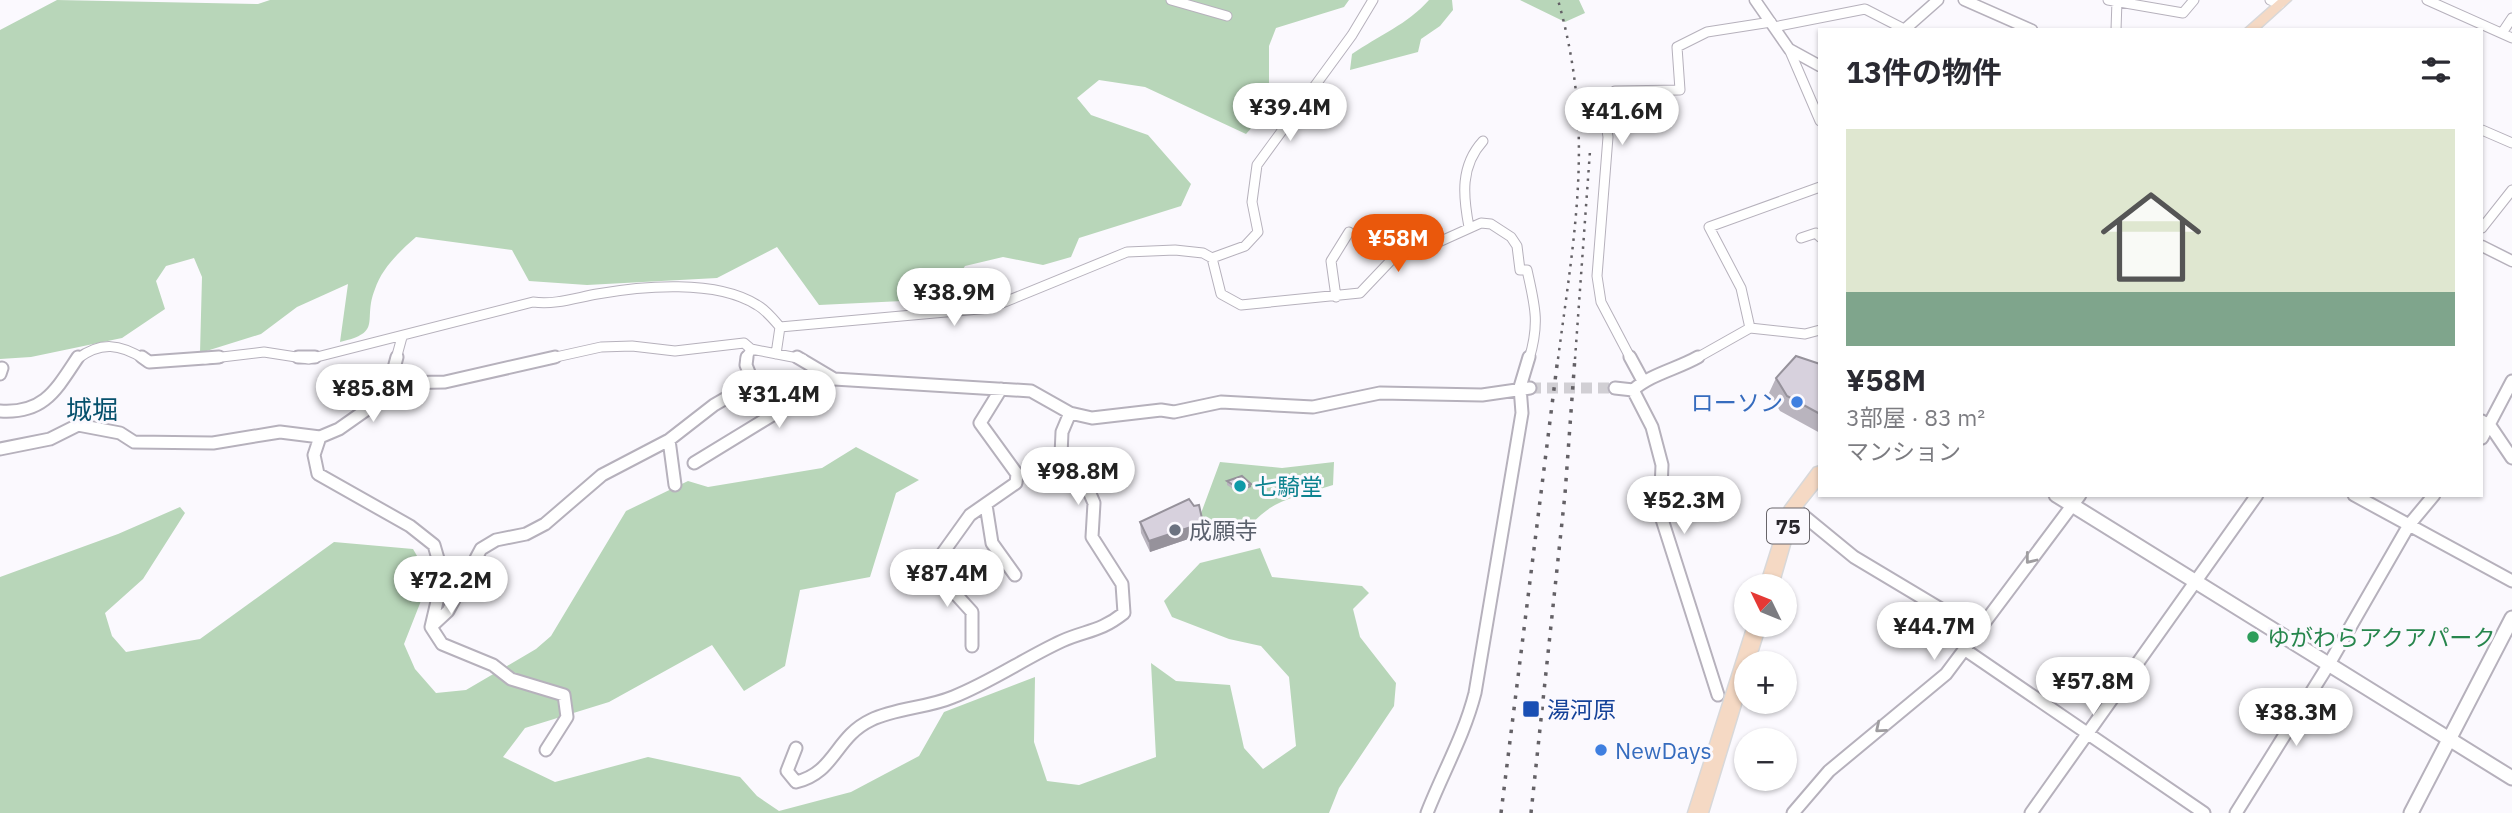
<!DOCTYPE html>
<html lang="ja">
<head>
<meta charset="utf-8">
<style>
  :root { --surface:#fff; --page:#f7f7f7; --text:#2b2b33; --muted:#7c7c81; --line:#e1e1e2; --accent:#ea580c }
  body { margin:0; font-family:"IBM Plex Sans","Noto Sans JP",sans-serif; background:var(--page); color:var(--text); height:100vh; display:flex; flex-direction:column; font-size:26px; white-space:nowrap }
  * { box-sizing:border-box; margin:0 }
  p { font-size:23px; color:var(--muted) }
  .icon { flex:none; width:38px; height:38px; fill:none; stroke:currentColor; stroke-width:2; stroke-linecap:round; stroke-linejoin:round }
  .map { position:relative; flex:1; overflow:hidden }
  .side { position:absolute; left:1818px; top:28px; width:665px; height:469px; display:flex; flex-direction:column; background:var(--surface); border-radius:0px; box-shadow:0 2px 5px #0004 }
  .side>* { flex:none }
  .needle { width:46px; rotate:313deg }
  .controls { position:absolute; left:1734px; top:574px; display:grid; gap:14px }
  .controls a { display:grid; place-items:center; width:63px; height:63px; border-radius:50%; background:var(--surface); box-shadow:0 2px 5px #0004; font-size:35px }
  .price { position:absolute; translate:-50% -60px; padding:0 16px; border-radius:24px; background:#fff; color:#222; font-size:23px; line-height:46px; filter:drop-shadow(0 2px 4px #0008) }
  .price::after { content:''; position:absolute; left:50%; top:42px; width:21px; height:16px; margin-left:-10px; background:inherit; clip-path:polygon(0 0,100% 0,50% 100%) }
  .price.active { background:var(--accent); color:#fff }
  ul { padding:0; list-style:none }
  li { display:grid; align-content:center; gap:14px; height:371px; padding:0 28px }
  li+li { border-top:2px solid var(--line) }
  li span { display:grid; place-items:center; height:217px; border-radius:0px; color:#555 }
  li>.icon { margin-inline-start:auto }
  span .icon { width:126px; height:126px; fill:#fffc; stroke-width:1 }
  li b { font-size:30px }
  h2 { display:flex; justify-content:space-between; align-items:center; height:84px; padding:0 28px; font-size:30px }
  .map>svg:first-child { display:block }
  .green { fill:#b8d6b9 }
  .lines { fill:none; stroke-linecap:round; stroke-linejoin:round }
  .minor-tunnel { stroke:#d1cfd4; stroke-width:11; stroke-dasharray:11 6; stroke-linecap:butt }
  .minor-far1-casing { stroke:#b6b1bc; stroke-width:11 }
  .minor-casing { stroke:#b6b1bc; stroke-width:15 }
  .tertiary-far1-casing { stroke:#b6b1bc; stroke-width:13 }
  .tertiary-casing { stroke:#b6b1bc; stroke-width:17 }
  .primary-casing { stroke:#d8d8d9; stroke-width:3 }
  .minor-far1 { stroke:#fff; stroke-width:9 }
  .minor { stroke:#fff; stroke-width:11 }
  .tertiary-far1 { stroke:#fff; stroke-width:10 }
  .tertiary { stroke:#fff; stroke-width:13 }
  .primary { fill:#f5d9c4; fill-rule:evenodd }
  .rail-far1 { stroke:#646166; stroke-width:2.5; stroke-dasharray:2.5 6; stroke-linecap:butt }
  .rail { stroke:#646166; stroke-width:3.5; stroke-dasharray:3.5 8; stroke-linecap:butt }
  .wall { fill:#b9b4be }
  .shaded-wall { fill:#96929b }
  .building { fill:#d7d1dd; stroke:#96929b; stroke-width:2 }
  .oneway { stroke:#9f9da0 }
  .shop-dot { fill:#3f7fe0; stroke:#fbf9fe; stroke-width:2.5 }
  .culture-dot { fill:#0f9aa8; stroke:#fbf9fe; stroke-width:2.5 }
  .worship-dot { fill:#6b7280; stroke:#fbf9fe; stroke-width:2.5 }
  .leisure-dot { fill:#2e9e5b; stroke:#fbf9fe; stroke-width:2.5 }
  .transit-dot { fill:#1a4fb4; stroke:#fbf9fe; stroke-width:2.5 }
  .labels { text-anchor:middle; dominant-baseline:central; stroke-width:6; stroke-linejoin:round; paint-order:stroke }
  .shield { fill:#fbf9fe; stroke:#68656a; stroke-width:2 }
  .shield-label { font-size:21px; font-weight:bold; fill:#29262b }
  .shop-label { font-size:23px; fill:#366cbe; stroke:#fbf9fe; text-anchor:end }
  .culture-label { font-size:23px; fill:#0d838f; stroke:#fbf9fe; text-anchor:start }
  .worship-label { font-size:23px; fill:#5b616d; stroke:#fbf9fe; text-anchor:start }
  .leisure-label { font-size:23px; fill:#27864d; stroke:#fbf9fe; text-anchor:start }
  .transit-label { font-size:23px; fill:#164399; stroke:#fbf9fe; text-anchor:start }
  .quarter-label { font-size:26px; fill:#06506c; stroke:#fbf9fe }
</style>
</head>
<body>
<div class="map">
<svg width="2512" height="813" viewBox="0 0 2512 813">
  <rect width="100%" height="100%" fill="#fbf9fe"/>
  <path class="green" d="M57 0 258 4 270 0H1349L1344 7 1276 28 1269 46V108L1246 134 1145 87 1099 80 1077 98 1091 115 1148 135 1191 184 1181 206 1079 238 1071 257 1043 265 1003 257 965 266 944 299 819 305 777 247 717 278 587 285 529 281 512 250 416 237C400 251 382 268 375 289 362 321 384 332 340 342L348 284 297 307 261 334 200 353 202 277 194 258 166 266 156 281 165 309 122 338 31 357 0 359V30Z
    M1429 0H1452L1453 10 1440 26 1421 39 1418 52 1350 70 1352 54C1378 36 1408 24 1429 0Z
    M1520 0H1579L1585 13 1565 22Z
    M856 447 919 480 896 493 870 577 800 590 785 666 744 691 712 645 609 702 525 728 503 757 555 782 648 757 740 777 757 796 779 811 851 792 919 756 944 712 1035 677 1034 742 1047 781 1079 785 1156 757 1151 663 1176 681 1230 685 1244 748 1263 769 1296 746 1289 677 1261 646 1229 639 1172 617 1164 601 1200 563 1260 548 1272 577 1362 586 1369 593 1353 609 1360 637 1396 683 1394 706 1339 788 1329 813H0V577L118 534 180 507 185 513 143 579 105 613 112 636 126 652 200 639 334 542 413 549 430 578 404 644 415 669 436 693 466 690 536 649 551 636 626 511 688 481 708 487 822 468Z
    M1220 462 1282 468 1334 462 1333 485C1314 491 1292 496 1275 505 1253 517 1243 541 1214 536L1200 516Z"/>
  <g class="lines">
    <path class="minor-tunnel" d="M1530 388H1615"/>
    <defs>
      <path id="minor-far1" d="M1171 0 1227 16
        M2108 0 2183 13 2194 0
        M2270 0 2280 4
        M2427 0 2512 38
        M1774 27 1865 9 1906 30
        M2116 30 2117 0
        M2502 33 2512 18
        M1789 49 1820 121
        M2482 130 2512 143
        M1469 227C1463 196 1460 166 1483 141
        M2482 228 2512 190
        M1801 238 1816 233 1820 237
        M1212 258 1221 294 1241 305 1360 293 1398 253 1430 246 1481 223 1491 224 1511 237 1517 246 1520 270H1527C1535 306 1540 323 1529 359
        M1336 297 1331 261 1349 232
        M780 327 990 308 1127 252 1175 250 1203 253 1212 258 1245 246 1258 232 1252 202 1257 165 1352 35 1373 0
        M1750 328 1805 334 1820 330
        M776 354 780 327
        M77 359C101 341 120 344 144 359
        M205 359 264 352 309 359 533 302C555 305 575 298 597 294 642 286 716 279 757 305 766 310 773 319 780 327
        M396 359 402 337
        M547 359 601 347 632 346 675 351 744 343 751 349 803 359
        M746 359 751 349
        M1631 359 1601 302 1597 276 1608 137 1604 110 1611 105 1615 91 1680 90 1677 47 1707 32 1771 22
        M1695 359 1750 328 1741 288 1709 227 1820 187"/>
      <path id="minor" d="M142 357 149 362 219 357
        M298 357H315
        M797 357 834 379 1031 391 1070 413 1092 418 1161 410 1174 412 1221 402 1313 407 1380 393 1482 395 1530 388
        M1630 357 1643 381
        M0 374 2 368
        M390 383 397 357
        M1615 388 1633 390C1651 374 1677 369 1698 357
        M1633 390 1652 427 1662 465 1660 513 1718 695
        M0 411C44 414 56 390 78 357
        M2482 421 2491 427 2512 458
        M320 437 314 455 318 474 410 526 434 545 443 576 431 627 442 644 493 665 511 679 564 695 567 717 546 750
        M2482 438 2512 381
        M669 440 675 485
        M0 449 50 439 78 425 120 433 134 442 213 443 280 432 320 437 339 429 366 410 390 383 445 382 555 357
        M694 463 779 411 781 403 750 375
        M2354 495 2512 581
        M986 505 992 543 1015 575
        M1793 507 1854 557 1976 630
        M975 576 1002 557
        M434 624 448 611 481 549 496 540 526 534 545 524 602 475 669 440 714 405 740 390 750 375 746 365 747 357
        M972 646V612L932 568 970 515 1016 483 1017 474 980 423 1001 389
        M1964 649 2204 813
        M796 748 787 771 796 782C835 773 835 737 871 720 896 708 927 708 953 697 991 682 1025 658 1062 641 1087 630 1100 632 1124 613L1122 584 1092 537 1094 503 1088 489 1061 455 1062 432 1070 413
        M1427 813C1443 772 1464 736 1475 693L1522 413 1520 387 1529 357
        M1793 813 1829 771 1946 674 2080 495
        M2031 813 2257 495
        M2236 813 2329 664 2409 525 2434 495"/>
      <path id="tertiary-far1" d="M1755 0 1789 49 1820 66
        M1964 0 2032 30
        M1904 30 1938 0
        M2482 246 2512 261"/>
      <path id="tertiary" d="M2056 495 2512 778
        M2411 813 2512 618"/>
      <path id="primary" d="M2278 0H2291L2258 30H2244Z
        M1820 466V485L1800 510 1778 586H1760L1785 507 1814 468Z
        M1748 625H1766L1754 663H1746V688L1708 813H1688Z"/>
    </defs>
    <use href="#minor-far1" class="minor-far1-casing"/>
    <use href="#minor" class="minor-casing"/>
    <use href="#tertiary-far1" class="tertiary-far1-casing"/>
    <use href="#tertiary" class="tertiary-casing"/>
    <use href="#primary" class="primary-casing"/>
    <use href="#minor-far1" class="minor-far1"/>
    <use href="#minor" class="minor"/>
    <use href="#tertiary-far1" class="tertiary-far1"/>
    <use href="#tertiary" class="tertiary"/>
    <use href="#primary" class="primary"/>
    <path class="rail-far1" d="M1558 359C1575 229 1595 130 1558 0
      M1575 359 1590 151"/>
    <path class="rail" d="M1501 813 1558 357
      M1531 813 1565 494 1575 357"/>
  </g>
  <path class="wall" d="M1820 364V433L1780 411 1769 393 1776 378Z
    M1227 481 1251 487 1238 492 1227 485Z
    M1140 522 1203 534 1150 552 1141 533Z"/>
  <path class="shaded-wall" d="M1251 484V487L1238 492V488Z
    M1203 523V534L1150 552 1149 541Z"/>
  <path class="building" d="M1796 356 1820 364V414L1787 396 1776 378Z
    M1242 476 1251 484 1238 488 1227 481Z
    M1189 499 1194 506 1199 505 1203 523 1149 541 1140 522Z"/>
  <defs><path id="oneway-chevron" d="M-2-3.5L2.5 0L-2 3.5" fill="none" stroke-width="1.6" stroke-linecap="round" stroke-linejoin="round" transform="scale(1.75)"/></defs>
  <g class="oneway">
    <use href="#oneway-chevron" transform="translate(2030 559) rotate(128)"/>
    <use href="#oneway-chevron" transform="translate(1880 728) rotate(140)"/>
  </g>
  <g class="shop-dot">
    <circle cx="1797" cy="402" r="7"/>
    <circle cx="1601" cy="750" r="7"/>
  </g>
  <circle class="culture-dot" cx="1240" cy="486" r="7"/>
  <circle class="worship-dot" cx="1175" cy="530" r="7"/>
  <circle class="leisure-dot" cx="2253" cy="637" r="7"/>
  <rect class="transit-dot" x="1522" y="700" width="18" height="18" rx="3.5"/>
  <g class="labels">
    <rect class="shield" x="1767" y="508.5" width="42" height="35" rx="5"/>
    <g class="shield-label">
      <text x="1788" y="526">75</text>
    </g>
    <g class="shop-label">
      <text x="1783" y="402">ローソン</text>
      <text x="1615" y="750" text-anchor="start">NewDays</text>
    </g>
    <g class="culture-label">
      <text x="1254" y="486">七騎堂</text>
    </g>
    <g class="worship-label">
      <text x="1189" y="530">成願寺</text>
    </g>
    <g class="leisure-label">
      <text x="2267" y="637">ゆがわらアクアパーク</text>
    </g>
    <g class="transit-label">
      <text x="1547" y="709">湯河原</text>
    </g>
    <g class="quarter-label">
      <text x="92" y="409">城堀</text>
    </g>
  </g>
</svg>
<div class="controls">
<a><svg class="needle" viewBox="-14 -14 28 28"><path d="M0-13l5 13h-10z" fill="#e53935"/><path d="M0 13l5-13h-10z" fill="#7c7c81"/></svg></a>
<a>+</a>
<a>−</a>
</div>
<b class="price" style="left:1290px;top:143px">¥39.4M</b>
<b class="price" style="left:1622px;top:147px">¥41.6M</b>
<b class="price active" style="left:1398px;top:274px">¥58M</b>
<b class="price" style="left:954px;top:328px">¥38.9M</b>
<b class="price" style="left:373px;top:424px">¥85.8M</b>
<b class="price" style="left:779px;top:430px">¥31.4M</b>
<b class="price" style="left:1078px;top:507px">¥98.8M</b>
<b class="price" style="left:1684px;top:536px">¥52.3M</b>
<b class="price" style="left:947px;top:609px">¥87.4M</b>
<b class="price" style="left:451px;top:616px">¥72.2M</b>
<b class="price" style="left:1934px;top:662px">¥44.7M</b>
<b class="price" style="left:2093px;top:717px">¥57.8M</b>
<b class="price" style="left:2296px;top:748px">¥38.3M</b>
<section class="side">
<h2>13件の物件<svg class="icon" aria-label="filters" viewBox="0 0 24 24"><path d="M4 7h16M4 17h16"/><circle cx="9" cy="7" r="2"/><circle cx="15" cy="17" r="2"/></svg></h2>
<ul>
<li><span style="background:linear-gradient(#dfe7d0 75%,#7fa58c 0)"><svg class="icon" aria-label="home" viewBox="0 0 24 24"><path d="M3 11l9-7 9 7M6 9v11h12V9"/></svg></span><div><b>¥58M</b><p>3部屋 · 83 m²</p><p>マンション</p></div></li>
</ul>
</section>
</div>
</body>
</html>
